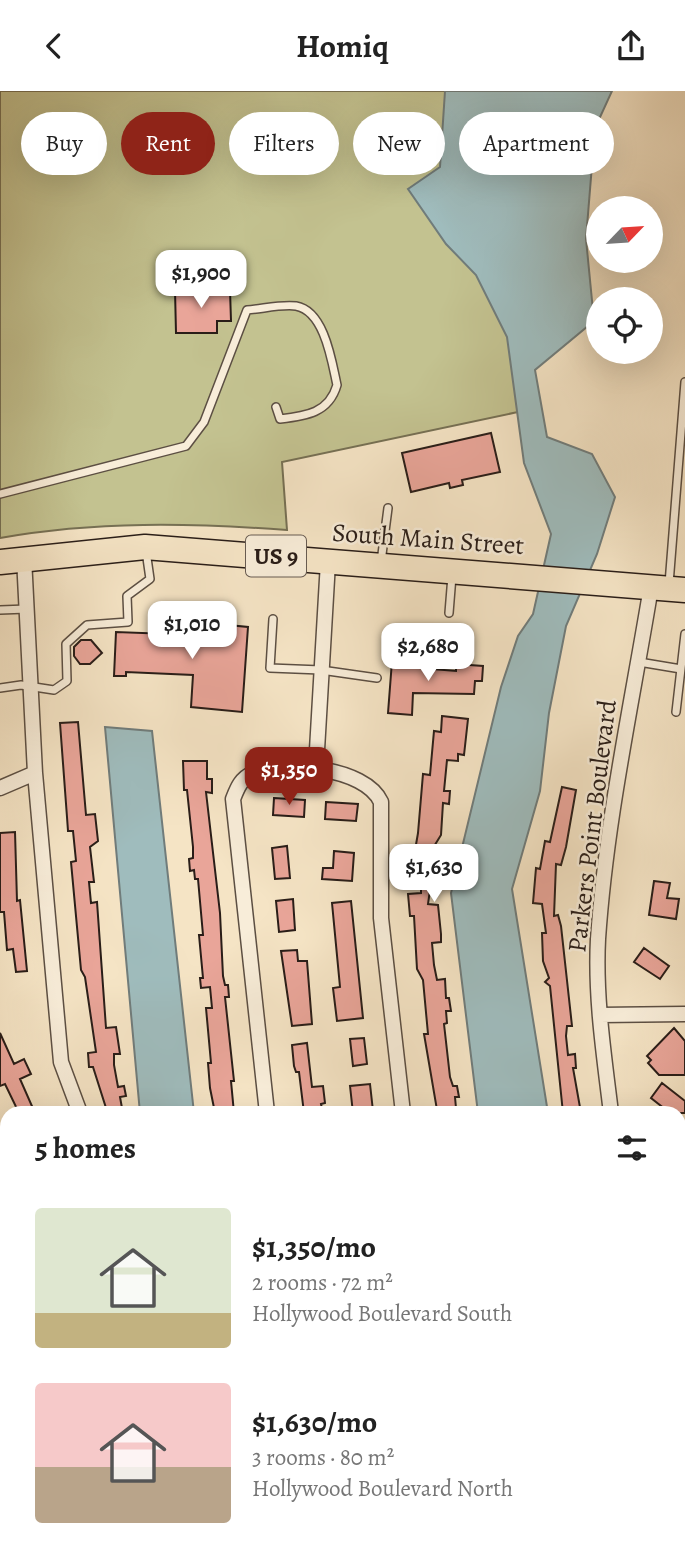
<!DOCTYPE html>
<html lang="en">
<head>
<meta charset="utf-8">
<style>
  :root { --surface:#fff; --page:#f6f6f6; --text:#222; --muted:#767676; --accent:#8f2418 }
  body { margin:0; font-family:Alegreya,serif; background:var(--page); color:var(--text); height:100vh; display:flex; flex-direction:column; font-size:26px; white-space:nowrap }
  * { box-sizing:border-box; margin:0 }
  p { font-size:23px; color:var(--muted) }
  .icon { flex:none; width:38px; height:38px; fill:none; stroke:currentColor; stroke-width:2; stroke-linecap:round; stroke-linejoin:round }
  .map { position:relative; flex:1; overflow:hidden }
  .details { position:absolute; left:0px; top:1015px; width:686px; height:448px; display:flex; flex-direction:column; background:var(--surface); border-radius:21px 21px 0 0; box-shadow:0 7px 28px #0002 }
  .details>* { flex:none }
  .hud { position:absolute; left:21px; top:21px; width:644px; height:63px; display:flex; gap:14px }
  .needle { width:46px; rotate:65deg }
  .controls { position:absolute; left:586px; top:105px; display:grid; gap:14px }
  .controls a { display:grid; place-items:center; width:77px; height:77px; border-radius:50%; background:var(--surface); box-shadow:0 7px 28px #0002; font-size:35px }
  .price { position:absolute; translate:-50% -60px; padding:0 16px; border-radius:14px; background:#fff; color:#222; font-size:23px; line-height:46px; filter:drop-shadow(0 2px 4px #0008) }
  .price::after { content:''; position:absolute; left:50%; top:42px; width:21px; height:16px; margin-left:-10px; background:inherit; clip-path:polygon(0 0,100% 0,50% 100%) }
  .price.current { background:var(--accent); color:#fff }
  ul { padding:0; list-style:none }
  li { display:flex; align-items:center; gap:21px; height:175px; padding:0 35px }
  li span { display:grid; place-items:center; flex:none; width:196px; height:140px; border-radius:7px; color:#555 }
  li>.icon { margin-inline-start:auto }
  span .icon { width:84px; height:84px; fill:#fffc; stroke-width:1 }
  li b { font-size:30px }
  h2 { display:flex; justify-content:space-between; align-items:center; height:84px; padding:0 35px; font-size:30px }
  .chip { padding:0 24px; border-radius:32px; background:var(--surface); box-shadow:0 7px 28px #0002; font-size:24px; line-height:63px }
  .chip.current { background:var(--accent); color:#fff }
  header { display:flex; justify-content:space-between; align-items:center; height:91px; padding:0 35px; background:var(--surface); font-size:32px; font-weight:700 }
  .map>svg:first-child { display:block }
  .green { fill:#c3c290; stroke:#767054; stroke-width:2 }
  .water { fill:#9fbcbd; stroke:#707c7b; stroke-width:2 }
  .building { fill:#e9a599; stroke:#291d18; stroke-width:2 }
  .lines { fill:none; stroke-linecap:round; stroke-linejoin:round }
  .service-casing { stroke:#5c4f43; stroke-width:10 }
  .minor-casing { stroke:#5c4f43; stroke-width:17 }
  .tertiary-casing { stroke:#5c4f43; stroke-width:22 }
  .trunk-casing { stroke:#291d18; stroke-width:27 }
  .service { stroke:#f8edd9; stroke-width:7 }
  .minor { stroke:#f8edd9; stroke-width:14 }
  .tertiary { stroke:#f8edd9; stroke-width:19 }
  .trunk { stroke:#f5e4c5; stroke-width:24 }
  .labels { text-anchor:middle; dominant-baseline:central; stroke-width:5; stroke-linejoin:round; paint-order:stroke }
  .shield { fill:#f8edd9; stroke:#675b52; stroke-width:2 }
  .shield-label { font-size:24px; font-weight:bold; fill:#291d18 }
  .street-label { font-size:26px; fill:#291d18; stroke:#f8edd9 }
</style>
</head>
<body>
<header><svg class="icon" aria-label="back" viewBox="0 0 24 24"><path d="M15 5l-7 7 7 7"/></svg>Homiq<svg class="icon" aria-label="share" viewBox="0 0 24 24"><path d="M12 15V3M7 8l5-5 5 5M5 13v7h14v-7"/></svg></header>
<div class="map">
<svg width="685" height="1463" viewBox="0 0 685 1463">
  <rect width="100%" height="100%" fill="#f5e4c5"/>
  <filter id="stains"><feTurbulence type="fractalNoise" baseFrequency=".00286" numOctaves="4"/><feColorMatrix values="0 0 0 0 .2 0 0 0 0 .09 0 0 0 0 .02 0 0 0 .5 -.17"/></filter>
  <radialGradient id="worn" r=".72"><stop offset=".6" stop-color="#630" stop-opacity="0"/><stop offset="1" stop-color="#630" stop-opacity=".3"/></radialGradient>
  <path class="green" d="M0 0H518V321L282 371 287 439C191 432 95 430 0 447Z"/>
  <path class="water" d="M445 0H612L595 37 586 148 594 230 535 279 547 346 592 363 615 406 597 463 566 535 549 622 540 700 512 798 548 1022H478L451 802 501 596 518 545 533 523 551 443 524 372 507 246 476 184 446 153 408 98 440 76Z
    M105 636 152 640 194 1022H140Z
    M679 1426 685 1430V1463H451L437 1456H679Z
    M333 1456H383L379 1463H330Z"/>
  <path class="building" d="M175 199H230L231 230H217V242H176Z
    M491 342 500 381 462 389 463 394 450 397 449 392 411 401 402 362Z
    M197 531 248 536 242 621 191 616 193 584 126 581V585H114L116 541 196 544Z
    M81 549H91L102 562 90 573H80L74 565V556Z
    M392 570 420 572V577L456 580V573L483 575 482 590H475L474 603 413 602 412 624 388 622Z
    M442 625 468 628 464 664 458 663V670L447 669 444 700H450L449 713 443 712 441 744 425 770 434 771 428 813 438 814 441 843V851L432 852 434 874 437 889 445 888 446 907H449L451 920H446L447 932 444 933 450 986 453 995H457L459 1006H455L456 1017 437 1019 424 943H428L423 889 417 878 414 825H410L408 803 421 802V795L409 794 418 742 423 683 430 684 434 640 441 641Z
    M78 631 86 724 95 723 98 750 90 756 94 791H89L91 812 97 811 106 937 116 936 120 963H114V974L118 996 124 995 126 1005 120 1006 122 1017 107 1020 93 976H89L88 962 96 961 85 886 81 879 71 771 76 770 73 740H68L67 726 60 632Z
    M183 670H207V688H212V702L206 701 220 822 223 885 225 894H228L229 906H225L234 990H231L234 1022H215L210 997 208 972H211L206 917H212L210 896 201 897 200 887H203L199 844H203L198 788H195L194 779 190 780 189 768 193 767V756L187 699H184Z
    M562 696 576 699 566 756 561 774 556 773 554 825 558 824 561 835 572 935H567L566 945 568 964 575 963 576 977H573L581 1022H563L550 895 545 891 549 887 543 870 542 842H546L542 813 533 812 536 777 540 778 545 750 550 751Z
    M274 707 305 709 304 726 273 724Z
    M326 711 358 713 356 730 325 728Z
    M15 741 17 810 20 809 27 880 16 881 13 858 7 859 4 821H0V742Z
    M287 755 290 787 275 788 272 757Z
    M334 760 354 762 352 790 322 788 323 777H333Z
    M654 790 670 792 667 807 679 808 676 828 649 824Z
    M293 808 295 839 279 841 276 810Z
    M351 810 363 927 337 930 333 897 340 896 332 812Z
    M644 857 669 875 660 888 634 871Z
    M297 859 298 870H307L312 933 292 935 281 860Z
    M674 937 685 950V984H659L648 972 651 969 647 965Z
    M0 942 14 973 24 968 31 983 20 988 35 1022H19L5 993 0 995Z
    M364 947 367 973 353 975 350 948Z
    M307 952 312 996 323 995 325 1012 321 1013 323 1022H304L299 981H296L294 975 292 954Z
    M662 992 685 1010V1022H670L651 1007Z
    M370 993 373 1020 353 1022 350 995Z"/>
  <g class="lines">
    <defs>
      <path id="service" d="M0 403 186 355 204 331 247 219C262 218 281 213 296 215 325 220 332 272 337 294 329 322 306 325 280 328L276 316
        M381 471 388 417
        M669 493 685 291
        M0 519 27 518
        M449 522 452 485
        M273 528 270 577 321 579 377 587
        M639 571 681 578
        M0 597 21 594 54 599 67 590 66 553 87 534 128 531 127 505 150 488 146 460
        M676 621 685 543"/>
      <path id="minor" d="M24 467 35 682 61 971 80 1022
        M316 676 328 471
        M0 697 35 682
        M600 924 685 923
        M267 1022 233 708C237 698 241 687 252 683 284 669 365 676 381 711V827L403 1022
        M611 1022C604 964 595 906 598 848 606 730 632 612 651 496
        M679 1056H685
        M0 1057 7 1073
        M0 1107 7 1104
        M679 1213 685 1211
        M679 1302 685 1313
        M197 1456 202 1463
        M101 1463 113 1456
        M261 1463 264 1456"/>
      <path id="tertiary" d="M0 1411 7 1424
        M24 1456 28 1463"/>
      <path id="trunk" d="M0 471 145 456 685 499"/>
    </defs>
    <use href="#service" class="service-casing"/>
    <use href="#minor" class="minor-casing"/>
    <use href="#tertiary" class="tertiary-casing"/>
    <use href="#trunk" class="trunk-casing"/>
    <use href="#service" class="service"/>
    <use href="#minor" class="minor"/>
    <use href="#tertiary" class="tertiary"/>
    <use href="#trunk" class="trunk"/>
  </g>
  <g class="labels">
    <rect class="shield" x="246" y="444.5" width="60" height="41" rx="5"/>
    <g class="shield-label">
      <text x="276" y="465">US 9</text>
    </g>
    <g class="street-label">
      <text transform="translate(428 448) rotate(4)">South Main Street</text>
      <text transform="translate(592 735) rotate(-83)">Parkers Point Boulevard</text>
    </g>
  </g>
  <rect width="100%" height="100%" filter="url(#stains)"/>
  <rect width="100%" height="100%" fill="url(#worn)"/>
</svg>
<div class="controls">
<a><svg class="needle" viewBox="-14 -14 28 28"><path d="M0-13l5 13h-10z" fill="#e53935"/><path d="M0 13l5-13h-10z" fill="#767676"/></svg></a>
<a><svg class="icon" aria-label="locate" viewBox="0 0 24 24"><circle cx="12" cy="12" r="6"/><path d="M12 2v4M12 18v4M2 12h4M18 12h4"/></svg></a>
</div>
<b class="price" style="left:201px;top:219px">$1,900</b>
<b class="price" style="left:192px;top:570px">$1,010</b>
<b class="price" style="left:428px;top:592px">$2,680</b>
<b class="price current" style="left:289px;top:716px">$1,350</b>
<b class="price" style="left:434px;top:813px">$1,630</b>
<div class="hud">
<a class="chip">Buy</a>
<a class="chip current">Rent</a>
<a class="chip">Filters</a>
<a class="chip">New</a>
<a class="chip">Apartment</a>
</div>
<section class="details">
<h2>5 homes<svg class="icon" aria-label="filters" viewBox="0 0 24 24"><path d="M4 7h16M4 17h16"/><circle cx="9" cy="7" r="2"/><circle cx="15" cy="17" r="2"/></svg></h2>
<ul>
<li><span style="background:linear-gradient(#dfe7d0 75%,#c2b280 0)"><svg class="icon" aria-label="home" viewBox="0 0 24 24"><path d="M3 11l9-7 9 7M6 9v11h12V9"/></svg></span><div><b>$1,350/mo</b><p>2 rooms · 72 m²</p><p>Hollywood Boulevard South</p></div></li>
<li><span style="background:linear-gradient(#f6c9c9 60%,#b9a48a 0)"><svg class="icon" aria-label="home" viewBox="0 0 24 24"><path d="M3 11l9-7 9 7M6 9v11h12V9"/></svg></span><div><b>$1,630/mo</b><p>3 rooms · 80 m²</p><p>Hollywood Boulevard North</p></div></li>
</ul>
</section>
</div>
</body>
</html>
